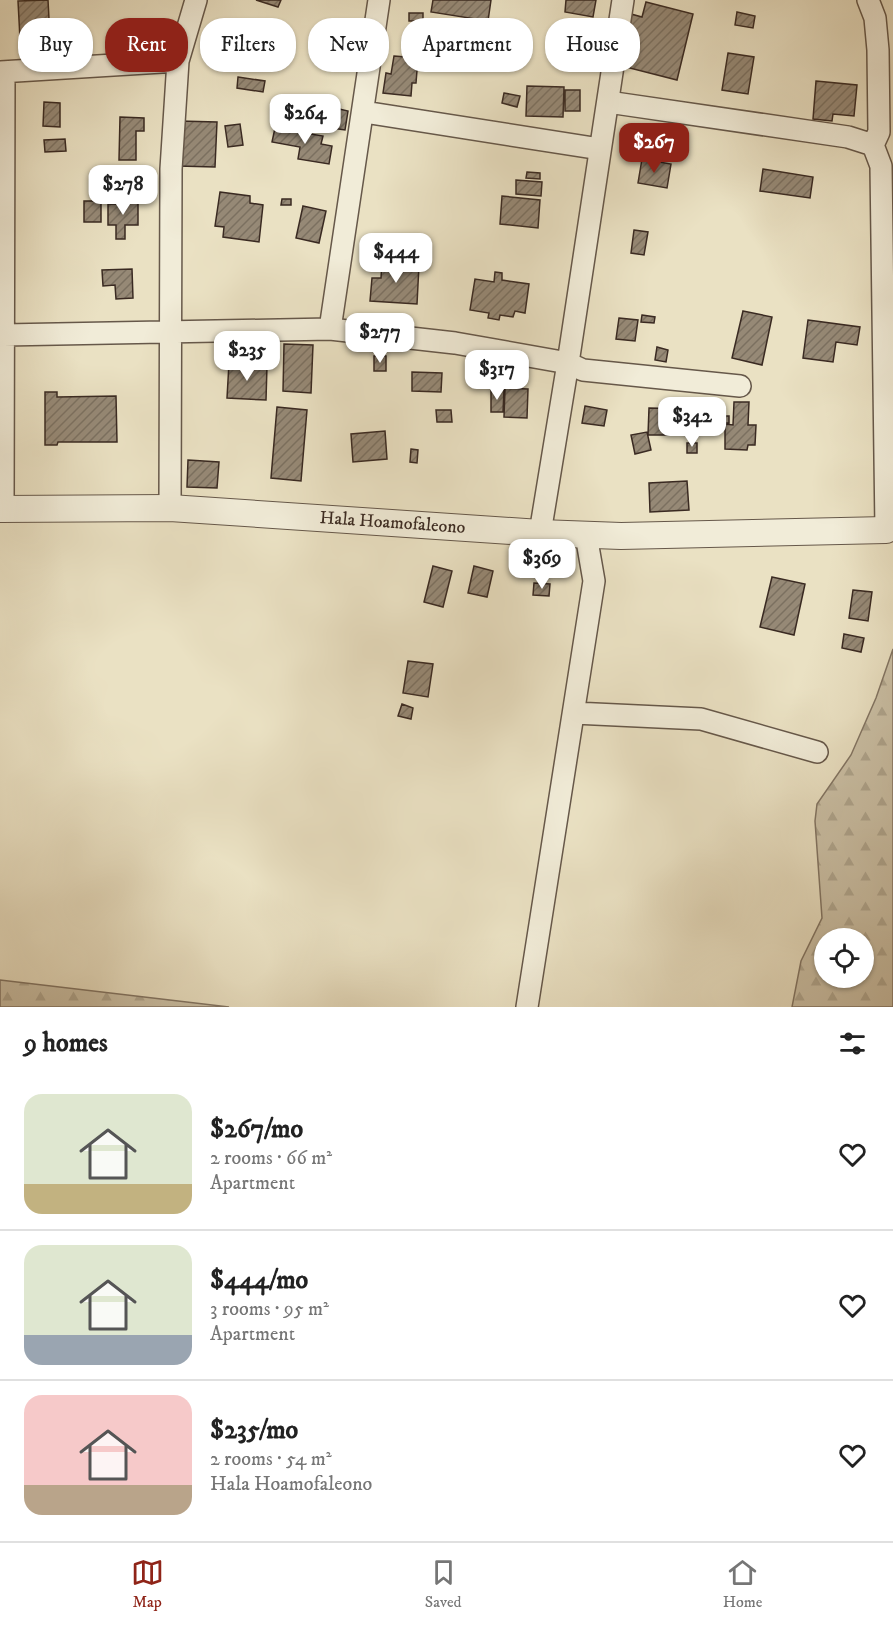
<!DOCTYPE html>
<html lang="en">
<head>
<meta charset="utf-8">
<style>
  :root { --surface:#fff; --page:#f2f2f2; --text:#222; --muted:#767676; --line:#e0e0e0; --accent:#8f2418 }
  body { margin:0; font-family:"IM FELL DW Pica",serif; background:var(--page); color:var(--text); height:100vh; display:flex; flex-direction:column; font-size:22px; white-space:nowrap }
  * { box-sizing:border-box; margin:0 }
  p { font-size:20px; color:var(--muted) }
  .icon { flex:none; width:33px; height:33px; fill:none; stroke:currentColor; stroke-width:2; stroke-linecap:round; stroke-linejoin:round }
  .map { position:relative; height:1007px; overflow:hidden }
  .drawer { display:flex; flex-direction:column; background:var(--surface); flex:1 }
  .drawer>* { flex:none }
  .top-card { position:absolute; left:18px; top:18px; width:858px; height:54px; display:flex; gap:12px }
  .tools { position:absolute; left:814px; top:928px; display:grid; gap:12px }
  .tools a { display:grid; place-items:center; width:60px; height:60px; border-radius:50%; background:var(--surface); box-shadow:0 2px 4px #0004; font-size:30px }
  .price { position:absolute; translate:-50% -51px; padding:0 14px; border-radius:12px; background:#fff; color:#222; font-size:20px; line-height:39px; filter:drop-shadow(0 2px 3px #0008) }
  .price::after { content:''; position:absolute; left:50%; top:36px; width:18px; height:14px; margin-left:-9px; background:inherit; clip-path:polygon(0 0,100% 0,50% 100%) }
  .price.active { background:var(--accent); color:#fff }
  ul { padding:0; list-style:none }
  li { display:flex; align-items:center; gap:18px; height:150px; padding:0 24px }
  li+li { border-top:2px solid var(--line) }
  li span { display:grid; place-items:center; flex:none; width:168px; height:120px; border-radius:18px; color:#555 }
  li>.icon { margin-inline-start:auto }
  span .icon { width:72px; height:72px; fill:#fffc; stroke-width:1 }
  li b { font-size:26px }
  h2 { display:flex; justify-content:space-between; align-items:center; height:72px; padding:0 24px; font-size:26px }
  .pill { padding:0 21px; border-radius:24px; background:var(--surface); box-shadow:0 2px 4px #0004; font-size:21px; line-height:54px }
  .pill.active { background:var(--accent); color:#fff }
  .dock { display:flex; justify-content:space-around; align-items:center; height:84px; border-top:2px solid var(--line); background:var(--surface); font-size:16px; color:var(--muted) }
  .dock a { display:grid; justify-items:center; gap:3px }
  .dock .active { color:var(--accent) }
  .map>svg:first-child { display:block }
  .forest { fill:url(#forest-firs); stroke:#837665; stroke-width:1.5; fill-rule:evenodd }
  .building { fill:url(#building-hatch); stroke:#3a2a22; stroke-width:1.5 }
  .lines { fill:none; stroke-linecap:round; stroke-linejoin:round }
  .minor-casing { stroke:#66584a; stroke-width:24 }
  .tertiary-casing { stroke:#66584a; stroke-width:28 }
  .minor { stroke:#f1ecd8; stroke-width:21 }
  .tertiary { stroke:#f1ecd8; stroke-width:26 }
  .labels { text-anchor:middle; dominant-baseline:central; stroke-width:5; stroke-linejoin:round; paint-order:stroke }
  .street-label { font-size:18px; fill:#3a2a22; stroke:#f1ecd8 }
</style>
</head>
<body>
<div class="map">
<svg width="893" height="1007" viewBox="0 0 893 1007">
  <defs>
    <pattern id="forest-firs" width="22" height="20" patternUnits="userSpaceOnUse" patternTransform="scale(1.5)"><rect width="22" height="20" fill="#ccc2a8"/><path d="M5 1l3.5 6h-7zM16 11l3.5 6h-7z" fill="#b0a790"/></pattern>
    <pattern id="building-hatch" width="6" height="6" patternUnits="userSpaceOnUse" patternTransform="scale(1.5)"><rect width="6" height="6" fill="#968976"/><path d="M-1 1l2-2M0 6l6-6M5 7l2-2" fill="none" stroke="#7b7060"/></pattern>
  </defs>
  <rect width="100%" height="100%" fill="#eae1c3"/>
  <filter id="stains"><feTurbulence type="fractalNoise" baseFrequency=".00333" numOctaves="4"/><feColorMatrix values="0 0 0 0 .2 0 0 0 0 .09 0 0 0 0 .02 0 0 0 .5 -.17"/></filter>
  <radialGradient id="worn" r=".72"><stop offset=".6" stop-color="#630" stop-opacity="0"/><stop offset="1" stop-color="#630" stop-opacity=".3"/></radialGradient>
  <path class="forest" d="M893 649V1007H792L801 961 822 918 815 821 817 804 851 755 876 698ZM825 939H864V978H825Z
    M0 980 229 1007H0Z"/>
  <path class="building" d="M48 0 50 38 20 39 18 1Z
    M256 0H281L278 7Z
    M433 0H491L488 21 431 12Z
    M566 0H596L593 17 565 12Z
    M646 2 693 14 677 80 618 65 631 14 642 17Z
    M737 12 755 16 753 28 735 25Z
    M409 13H423V21H409Z
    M139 28 154 32 149 57 133 53Z
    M237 38 246 40 242 52 234 50Z
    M85 41 86 54 76 55 75 42Z
    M728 53 754 57 748 94 722 90Z
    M394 56 418 58 416 83H412L411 96 383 93 386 73 391 74Z
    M238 77 265 81 263 92 237 88Z
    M816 81 857 85 854 116 833 114 832 121 813 119Z
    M527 86 564 87 563 117 526 116Z
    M565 90H580V111H565Z
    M504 93 520 96 517 107 502 103Z
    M44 102 60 103V127L43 126Z
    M335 108 348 111 345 130 332 128Z
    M120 117 144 118V131H136V160H119Z
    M179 121 217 122 215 167 178 166Z
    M240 124 243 145 228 147 225 126Z
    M275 128 323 136 321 144 332 146 329 164 298 159 300 147 272 142Z
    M65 139 66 151 45 152 44 140Z
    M642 159 671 164 667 188 638 183Z
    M763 169 813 177 810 198 760 191Z
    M527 172 540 173V179L526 178Z
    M516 180 542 182 541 196 516 194Z
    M220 192 250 196V203L263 205 259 242 223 237 224 227 215 226Z
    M502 196 540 200 538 228 500 224Z
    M124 199H138V225H125V239H116V225H108V204H124Z
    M282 199H291V205H281Z
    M84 201H101V222H84Z
    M303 206 326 211 319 243 296 238Z
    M634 230 648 232 644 255 631 253Z
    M382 262 419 265 417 304 370 301 372 278H381Z
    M132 269 133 298 116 299 115 285 103 286 102 270Z
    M495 272 502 273V280L529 284 525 313 515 311 513 317 500 315 499 320 488 318 489 313 470 310 475 279 494 282Z
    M743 311 772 317 762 365 732 358Z
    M642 315 655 317 654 323 641 322Z
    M619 318 638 320 635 341 616 339Z
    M808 320 860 327 857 345 836 342 833 362 803 358Z
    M284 344 313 345 311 393 283 391Z
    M657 347 668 350 666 362 655 360Z
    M241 354 251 355 250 363 240 362Z
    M374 356H386V371H374Z
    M229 363 267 366 266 400 227 398Z
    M412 372 442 373 441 392 412 391Z
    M505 388 528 389 527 418 504 417Z
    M491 389 504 390 503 412H491Z
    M45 392H57V397L116 396 117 442H58L57 445H45Z
    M734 402H749L748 425H756L755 445H748L747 450 725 449V424L733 425Z
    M585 406 607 410 604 426 582 423Z
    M277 407 307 410 301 481 271 478Z
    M649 408 688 409V431H677V435H648Z
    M436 410H451L452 422H437Z
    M721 416H729V423H721Z
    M385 431 387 459 353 462 351 434Z
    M647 432 651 450 635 454 631 435Z
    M687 443H697V453H687Z
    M411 449 418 450 417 463 410 462Z
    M188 460 219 462 217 488 187 487Z
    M687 481 689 510 650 512 649 483Z
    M433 566 452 571 443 607 424 602Z
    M474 566 493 571 487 597 468 593Z
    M772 577 805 584 794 635 760 627Z
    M534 583 550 584 549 596 533 595Z
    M853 590 872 592 868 621 849 618Z
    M844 634 864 638 861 652 842 648Z
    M408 661 433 664 428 697 403 693Z
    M402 704 413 708 411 719 398 716Z"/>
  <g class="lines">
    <defs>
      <path id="minor" d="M868 0 875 18 878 50 879 132 873 145
        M0 72 178 61
        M608 102 848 137 873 145 881 166 886 530 893 529
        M364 112 600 149
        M330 329 379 0
        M4 335 330 329 455 343 568 363 623 0
        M170 508 171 169 178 61 196 0
        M3 509 4 72
        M540 533 568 363 583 370 740 386
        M574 713 701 719 817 752
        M527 1007 594 581 586 535"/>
      <g id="tertiary">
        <path id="s1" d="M0 509 170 508 540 533 621 536 886 530"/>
      </g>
    </defs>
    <use href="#minor" class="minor-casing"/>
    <use href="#tertiary" class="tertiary-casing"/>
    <use href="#minor" class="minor"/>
    <use href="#tertiary" class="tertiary"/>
  </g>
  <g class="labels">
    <g class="street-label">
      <text stroke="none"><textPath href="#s1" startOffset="393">Hala Hoamofaleono</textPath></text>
    </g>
  </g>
  <rect width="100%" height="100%" filter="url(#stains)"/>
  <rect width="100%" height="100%" fill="url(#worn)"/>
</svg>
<div class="tools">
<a><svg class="icon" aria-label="locate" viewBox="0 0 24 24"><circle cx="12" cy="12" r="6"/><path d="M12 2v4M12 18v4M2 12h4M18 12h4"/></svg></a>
</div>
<b class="price" style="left:305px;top:145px">$264</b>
<b class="price active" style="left:654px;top:174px">$267</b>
<b class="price" style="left:123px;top:216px">$278</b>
<b class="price" style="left:396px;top:284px">$444</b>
<b class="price" style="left:380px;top:364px">$277</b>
<b class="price" style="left:247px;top:382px">$235</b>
<b class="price" style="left:497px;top:401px">$317</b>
<b class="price" style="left:692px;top:448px">$342</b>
<b class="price" style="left:542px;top:590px">$369</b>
<div class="top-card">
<a class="pill">Buy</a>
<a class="pill active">Rent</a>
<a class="pill">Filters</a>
<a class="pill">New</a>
<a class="pill">Apartment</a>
<a class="pill">House</a>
</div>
</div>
<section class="drawer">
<h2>9 homes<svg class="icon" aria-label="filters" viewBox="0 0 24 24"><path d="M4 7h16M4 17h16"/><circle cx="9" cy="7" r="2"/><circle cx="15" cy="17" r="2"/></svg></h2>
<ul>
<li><span style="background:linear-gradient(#dfe7d0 75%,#c2b280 0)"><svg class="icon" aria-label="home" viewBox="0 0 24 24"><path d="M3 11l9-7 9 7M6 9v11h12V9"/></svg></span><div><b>$267/mo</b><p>2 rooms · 66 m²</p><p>Apartment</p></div><svg class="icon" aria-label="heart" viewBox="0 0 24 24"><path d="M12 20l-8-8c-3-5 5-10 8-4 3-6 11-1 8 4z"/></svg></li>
<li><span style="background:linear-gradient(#dfe7d0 75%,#9aa5b1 0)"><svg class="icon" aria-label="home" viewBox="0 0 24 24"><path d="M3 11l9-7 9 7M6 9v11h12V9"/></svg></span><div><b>$444/mo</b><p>3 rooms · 95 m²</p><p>Apartment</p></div><svg class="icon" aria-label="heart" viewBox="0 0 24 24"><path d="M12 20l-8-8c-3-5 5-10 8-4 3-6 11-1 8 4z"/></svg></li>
<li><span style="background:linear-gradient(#f6c9c9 75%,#b9a48a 0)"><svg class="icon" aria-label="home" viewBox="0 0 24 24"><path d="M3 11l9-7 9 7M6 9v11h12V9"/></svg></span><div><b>$235/mo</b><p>2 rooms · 54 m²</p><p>Hala Hoamofaleono</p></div><svg class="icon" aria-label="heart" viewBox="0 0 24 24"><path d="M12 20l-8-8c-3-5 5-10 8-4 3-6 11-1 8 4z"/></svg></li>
</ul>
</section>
<nav class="dock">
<a class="active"><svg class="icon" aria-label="map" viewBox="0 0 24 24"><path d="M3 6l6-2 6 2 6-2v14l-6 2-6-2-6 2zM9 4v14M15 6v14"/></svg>Map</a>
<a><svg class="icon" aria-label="saved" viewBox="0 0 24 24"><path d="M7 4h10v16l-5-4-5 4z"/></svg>Saved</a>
<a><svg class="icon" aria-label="home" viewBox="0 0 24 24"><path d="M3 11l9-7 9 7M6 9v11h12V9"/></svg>Home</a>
</nav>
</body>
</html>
